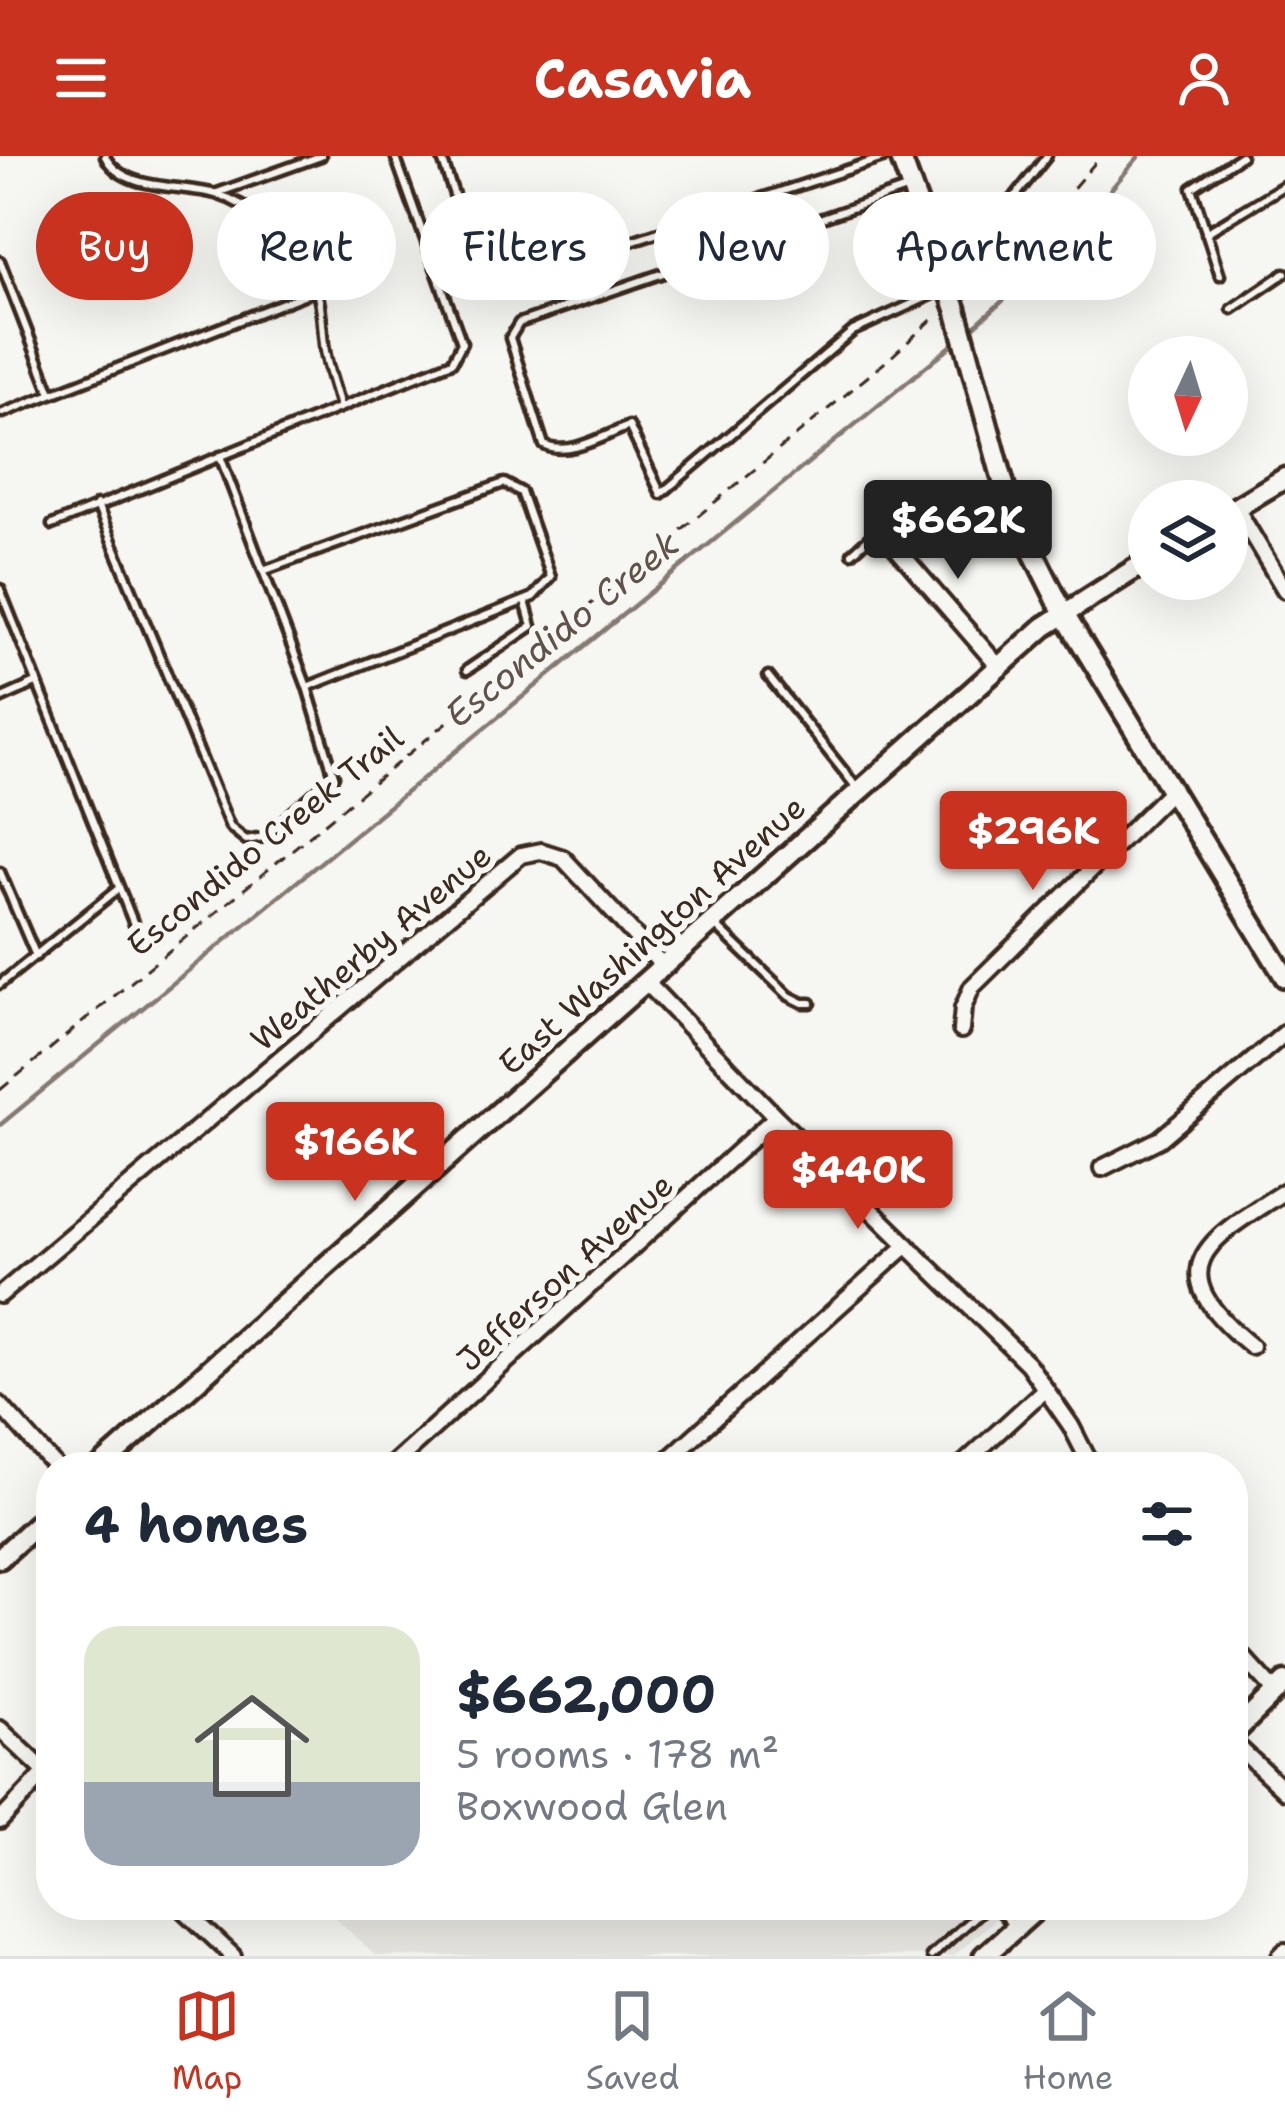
<!DOCTYPE html>
<html lang="en">
<head>
<meta charset="utf-8">
<style>
  :root { --surface:#fff; --page:#f6f6f7; --text:#1f2937; --muted:#747a83; --line:#e0e1e3; --accent:#c8321e }
  body { margin:0; font-family:"Shantell Sans",sans-serif; background:var(--page); color:var(--text); height:100vh; display:flex; flex-direction:column; font-size:45px; white-space:nowrap }
  * { box-sizing:border-box; margin:0 }
  p { font-size:39px; color:var(--muted) }
  .icon { flex:none; width:66px; height:66px; fill:none; stroke:currentColor; stroke-width:2; stroke-linecap:round; stroke-linejoin:round }
  .map { position:relative; flex:1; overflow:hidden }
  .sheet { position:absolute; left:36px; top:1296px; width:1212px; height:468px; display:flex; flex-direction:column; background:var(--surface); border-radius:48px; box-shadow:0 12px 48px #0002 }
  .sheet>* { flex:none }
  .banner { position:absolute; left:36px; top:36px; width:1215px; height:108px; display:flex; gap:24px }
  .needle { width:78px; rotate:184deg }
  .fabs { position:absolute; left:1128px; top:180px; display:grid; gap:24px }
  .fabs a { display:grid; place-items:center; width:120px; height:120px; border-radius:50%; background:var(--surface); box-shadow:0 12px 48px #0002; font-size:60px }
  .price { position:absolute; translate:-50% -102px; padding:0 27px; border-radius:12px; background:var(--accent); color:#fff; font-size:39px; line-height:78px; filter:drop-shadow(0 3px 6px #0008) }
  .price::after { content:''; position:absolute; left:50%; top:72px; width:36px; height:27px; margin-left:-18px; background:inherit; clip-path:polygon(0 0,100% 0,50% 100%) }
  .price.active { background:#222; color:#fff }
  ul { padding:0; list-style:none }
  li { display:flex; align-items:center; gap:36px; height:300px; padding:0 48px }
  li+li { border-top:3px solid var(--line) }
  li span { display:grid; place-items:center; flex:none; width:336px; height:240px; border-radius:36px; color:#555 }
  li>.icon { margin-inline-start:auto }
  span .icon { width:144px; height:144px; fill:#fffc; stroke-width:1 }
  li b { font-size:51px }
  h2 { display:flex; justify-content:space-between; align-items:center; height:144px; padding:0 48px; font-size:51px }
  .pill { padding:0 42px; border-radius:54px; background:var(--surface); box-shadow:0 12px 48px #0002; font-size:42px; line-height:108px }
  .pill.active { background:var(--accent); color:#fff }
  header { display:flex; justify-content:space-between; align-items:center; height:156px; padding:0 48px; background:var(--accent); color:#fff; font-size:54px; font-weight:700 }
  .tab-bar { display:flex; justify-content:space-around; align-items:center; height:168px; border-top:3px solid var(--line); background:var(--surface); font-size:33px; color:var(--muted) }
  .tab-bar a { display:grid; justify-items:center; gap:6px }
  .tab-bar .active { color:var(--accent) }
  .map>svg:first-child { display:block }
  .built { fill:#e8e7e2 }
  .lines { fill:none; stroke-linecap:round; stroke-linejoin:round }
  .stream { stroke:#857a71; stroke-width:4.5 }
  .lane-casing { stroke:#3b2a1e; stroke-width:15 }
  .street-casing { stroke:#3b2a1e; stroke-width:22 }
  .secondary-casing { stroke:#3b2a1e; stroke-width:27 }
  .path { stroke:#3b2a1e; stroke-width:3; stroke-dasharray:12 9; stroke-linecap:butt }
  .lane { stroke:#f6f6f2; stroke-width:6 }
  .street { stroke:#f6f6f2; stroke-width:14 }
  .secondary { stroke:#f6f6f2; stroke-width:18 }
  .labels { text-anchor:middle; dominant-baseline:central; stroke-width:12; stroke-linejoin:round; paint-order:stroke }
  .street-label { font-size:33px; fill:#3b2a1e; stroke:#f6f6f2 }
  .water-label { font-size:36px; font-style:italic; fill:#605248; stroke:#f6f6f2 }
</style>
</head>
<body>
<header><svg class="icon" aria-label="menu" viewBox="0 0 24 24"><path d="M4 6h16M4 12h16M4 18h16"/></svg>Casavia<svg class="icon" aria-label="person" viewBox="0 0 24 24"><circle cx="12" cy="8" r="4"/><path d="M4 21q1-7 8-7t8 7"/></svg></header>
<div class="map">
<svg width="1285" height="1800" viewBox="0 0 1285 1800">
  <rect width="100%" height="100%" fill="#f6f6f2"/>
  <filter id="ink" filterUnits="userSpaceOnUse"><feTurbulence type="fractalNoise" baseFrequency=".00833" numOctaves="2"/><feDisplacementMap in="SourceGraphic" scale="24" xChannelSelector="R" yChannelSelector="G"/><feConvolveMatrix kernelMatrix="1 2 1 2 8 2 1 2 1" color-interpolation-filters="sRGB"/></filter>
  <g filter="url(#ink)">
    <path class="built" d="M332 1749H1010L954 1800H376L327 1754Z"/>
    <g class="lines">
      <path class="stream" d="M970 174 1059 95 1139 0
        M0 969 957 185"/>
      <defs>
        <path id="lane" d="M105 0C122 36 182 28 216 38 253 49 288 82 308 115 322 137 321 163 324 188 326 209 335 231 340 251
          M441 0 486 133 889 0
          M909 32 519 167 510 182 544 289C568 302 605 279 629 270L661 338 853 175 945 133
          M217 37 321 0
          M1206 77 1285 29
          M0 105 51 237
          M943 110 987 76 1047 0
          M1220 119 1192 32 1241 0
          M1232 153 1285 117
          M3 257 316 134
          M97 349 230 671 246 684 264 681 334 620 307 531 220 300
          M52 369 452 206 462 187 395 0
          M852 397 907 348
          M263 415 504 327 521 336 551 421 533 441 307 531
          M0 433 141 786
          M467 514 532 470 525 445
          M768 520 857 632
          M0 543 36 527
          M0 716 36 800
          M715 769 789 840 803 847H811
          M0 828 118 733
          M994 1749 1013 1770
          M931 1800 987 1749"/>
        <path id="street" d="M1236 352 1285 434
          M879 372 999 511
          M646 826 776 961 1028 1208 1071 1270 1092 1311
          M961 874 963 852 972 831 1173 633
          M1102 1012 1160 983 1285 877
          M0 1139 521 699 541 695 563 702 663 810
          M1251 1190C1158 1114 1203 1086 1285 1035
          M0 1249 56 1311
          M390 1311 776 961
          M660 1311 907 1089
          M960 1311 1045 1233
          M1233 1490 1275 1536
          M0 1573 51 1621
          M1233 1586 1285 1635
          M0 1665 46 1616
          M179 1749 233 1800
          M1280 1800 1285 1795"/>
        <path id="secondary" d="M900 0 956 153 1006 336 1025 380 1064 458 1285 821
          M1227 357 1285 322
          M100 1311 1044 471 1149 404
          M0 1402 51 1355
          M1233 1578 1285 1526
          M984 1800 1041 1749"/>
      </defs>
      <use href="#lane" class="lane-casing"/>
      <use href="#street" class="street-casing"/>
      <use href="#secondary" class="secondary-casing"/>
      <path class="path" d="M967 132 1029 83 1101 0
        M0 934 889 203 937 159"/>
      <use href="#lane" class="lane"/>
      <use href="#street" class="street"/>
      <use href="#secondary" class="secondary"/>
    </g>
  </g>
  <g class="labels">
    <g class="street-label">
      <text transform="translate(265 685) rotate(-39)">Escondido Creek Trail</text>
      <text transform="translate(652 779) rotate(-42)">East Washington Avenue</text>
      <text transform="translate(371 791) rotate(-40)">Weatherby Avenue</text>
      <text transform="translate(565 1116) rotate(-42)">Jefferson Avenue</text>
    </g>
    <g class="water-label">
      <text transform="translate(562 473) rotate(-39)">Escondido Creek</text>
    </g>
  </g>
</svg>
<div class="fabs">
<a><svg class="needle" viewBox="-14 -14 28 28"><path d="M0-13l5 13h-10z" fill="#e53935"/><path d="M0 13l5-13h-10z" fill="#747a83"/></svg></a>
<a><svg class="icon" aria-label="layers" viewBox="0 0 24 24"><path d="M12 4l9 5-9 5-9-5zM3 14l9 5 9-5"/></svg></a>
</div>
<b class="price active" style="left:958px;top:426px">$662K</b>
<b class="price" style="left:1033px;top:737px">$296K</b>
<b class="price" style="left:355px;top:1048px">$166K</b>
<b class="price" style="left:858px;top:1076px">$440K</b>
<div class="banner">
<a class="pill active">Buy</a>
<a class="pill">Rent</a>
<a class="pill">Filters</a>
<a class="pill">New</a>
<a class="pill">Apartment</a>
</div>
<section class="sheet">
<h2>4 homes<svg class="icon" aria-label="filters" viewBox="0 0 24 24"><path d="M4 7h16M4 17h16"/><circle cx="9" cy="7" r="2"/><circle cx="15" cy="17" r="2"/></svg></h2>
<ul>
<li><span style="background:linear-gradient(#dfe7d0 65%,#9aa5b1 0)"><svg class="icon" aria-label="home" viewBox="0 0 24 24"><path d="M3 11l9-7 9 7M6 9v11h12V9"/></svg></span><div><b>$662,000</b><p>5 rooms · 178 m²</p><p>Boxwood Glen</p></div></li>
</ul>
</section>
</div>
<nav class="tab-bar">
<a class="active"><svg class="icon" aria-label="map" viewBox="0 0 24 24"><path d="M3 6l6-2 6 2 6-2v14l-6 2-6-2-6 2zM9 4v14M15 6v14"/></svg>Map</a>
<a><svg class="icon" aria-label="saved" viewBox="0 0 24 24"><path d="M7 4h10v16l-5-4-5 4z"/></svg>Saved</a>
<a><svg class="icon" aria-label="home" viewBox="0 0 24 24"><path d="M3 11l9-7 9 7M6 9v11h12V9"/></svg>Home</a>
</nav>
</body>
</html>
